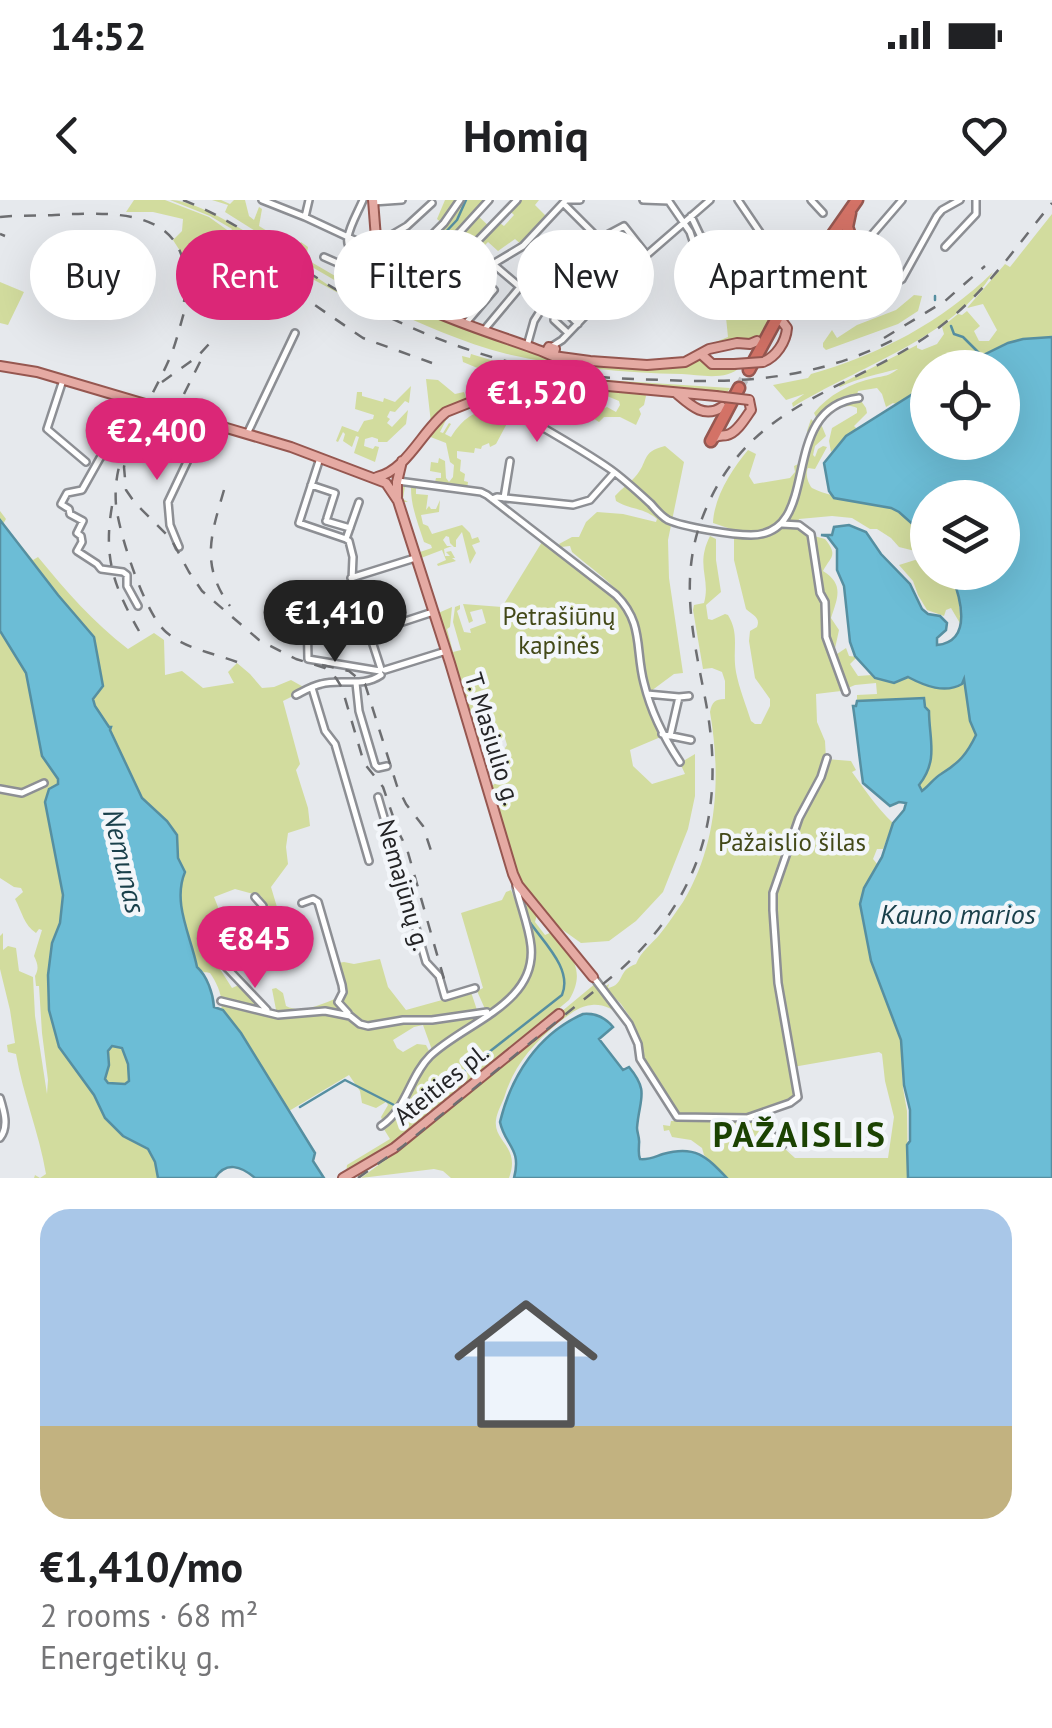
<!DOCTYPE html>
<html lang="en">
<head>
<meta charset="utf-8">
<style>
  :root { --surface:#fff; --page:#f2f2f2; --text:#202124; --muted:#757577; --accent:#db2777 }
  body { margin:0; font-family:"PT Sans",sans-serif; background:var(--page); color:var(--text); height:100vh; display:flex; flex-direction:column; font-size:38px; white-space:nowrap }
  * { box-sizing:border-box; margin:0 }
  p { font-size:32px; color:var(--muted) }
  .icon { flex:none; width:55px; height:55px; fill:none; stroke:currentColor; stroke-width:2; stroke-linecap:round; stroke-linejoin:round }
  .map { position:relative; height:978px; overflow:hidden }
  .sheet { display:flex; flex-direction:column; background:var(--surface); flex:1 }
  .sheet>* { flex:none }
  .hud { position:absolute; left:30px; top:30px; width:992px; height:90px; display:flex; gap:20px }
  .controls { position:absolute; left:910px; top:150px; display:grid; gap:20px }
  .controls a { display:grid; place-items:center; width:110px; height:110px; border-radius:50%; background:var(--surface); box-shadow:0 10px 40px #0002; font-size:50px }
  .price { position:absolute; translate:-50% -85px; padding:0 22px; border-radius:35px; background:var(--accent); color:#fff; font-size:32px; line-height:65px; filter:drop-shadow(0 2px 5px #0008) }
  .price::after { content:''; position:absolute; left:50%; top:60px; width:30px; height:22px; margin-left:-15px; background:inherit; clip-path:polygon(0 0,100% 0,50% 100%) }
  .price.current { background:#222; color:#fff }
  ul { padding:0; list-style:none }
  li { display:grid; align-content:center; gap:20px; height:530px; padding:0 40px }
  li span { display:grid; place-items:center; height:310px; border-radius:30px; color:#555 }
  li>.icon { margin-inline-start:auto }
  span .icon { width:180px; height:180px; fill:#fffc; stroke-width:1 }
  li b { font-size:42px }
  .chip { padding:0 35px; border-radius:45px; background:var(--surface); box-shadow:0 10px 40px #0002; font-size:35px; line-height:90px }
  .chip.current { background:var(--accent); color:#fff }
  .status { display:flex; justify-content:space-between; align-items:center; height:70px; padding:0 50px; background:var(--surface); direction:ltr }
  .status svg { height:28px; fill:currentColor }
  header { display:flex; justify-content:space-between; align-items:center; height:130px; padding:0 40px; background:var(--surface); font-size:45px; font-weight:600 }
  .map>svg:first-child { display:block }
  .green { fill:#d2dc9e; fill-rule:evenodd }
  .water { fill:#6cbdd6; stroke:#568fa1; stroke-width:2.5; fill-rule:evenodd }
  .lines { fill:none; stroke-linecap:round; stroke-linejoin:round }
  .stream { stroke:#568fa1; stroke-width:2.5 }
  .highway-tunnel { stroke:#bfc2c5; stroke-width:10; stroke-dasharray:10 5; stroke-linecap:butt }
  .minor-casing { stroke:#8d8f94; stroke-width:10 }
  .major-casing { stroke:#965750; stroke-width:12 }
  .highway-casing { stroke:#965750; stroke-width:15 }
  .minor { stroke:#fff; stroke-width:5 }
  .major { stroke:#e5aaa3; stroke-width:8 }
  .highway { stroke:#d37266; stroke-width:10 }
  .rail { stroke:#6d6e71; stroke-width:2.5; stroke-dasharray:12 12; stroke-linecap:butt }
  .major-bridge-casing { stroke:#965750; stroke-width:12; stroke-linecap:butt }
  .major-bridge { stroke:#e5aaa3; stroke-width:8 }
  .labels { text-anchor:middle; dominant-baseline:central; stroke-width:9; stroke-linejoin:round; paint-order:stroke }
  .park-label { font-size:25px; fill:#434918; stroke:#f3f6fa }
  .street-label { font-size:25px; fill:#242426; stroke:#f3f6fa }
  .water-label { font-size:28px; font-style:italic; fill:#1a404b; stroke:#f3f6fa }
  .district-label { font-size:35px; font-weight:bold; letter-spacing:2.5px; fill:#1b4202; stroke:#f3f6fa }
</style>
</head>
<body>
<div class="status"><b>14:52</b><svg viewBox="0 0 49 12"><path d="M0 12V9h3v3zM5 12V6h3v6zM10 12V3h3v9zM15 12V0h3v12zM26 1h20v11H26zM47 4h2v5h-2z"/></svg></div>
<header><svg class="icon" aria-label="back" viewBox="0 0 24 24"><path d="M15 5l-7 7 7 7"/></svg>Homiq<svg class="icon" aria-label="heart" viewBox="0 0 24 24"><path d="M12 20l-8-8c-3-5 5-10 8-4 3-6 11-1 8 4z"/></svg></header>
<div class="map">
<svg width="1052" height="978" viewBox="0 0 1052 978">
  <rect width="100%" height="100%" fill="#e6e9ed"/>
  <path class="green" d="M134 0H165L209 17 230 32 232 29 210 16 170 0C211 0 313 77 353 101L266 54 250 51 256 48 265 51 237 31 234 32 235 36 251 46C221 50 208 58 193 84H190L184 57 173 40 182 31 183 19 153 12H126Z
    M212 0H221L230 4 234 0H245L249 16 254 20 259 7 262 9 259 26 295 48 301 42 308 47 306 59 366 94 368 85 377 71 385 84 373 83V93L377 95H383L389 89 405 102 525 148 637 166 701 159 740 167C727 181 700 175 682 174 623 173 563 167 507 154 463 143 419 123 378 104L381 102V98L376 100V103L367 99 312 67 225 12 228 5Z
    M445 0H489L476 14 491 28 497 21 504 26 514 15 508 9 517 0H539L535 5 549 19 523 46 515 39 498 51 488 42 483 47 477 42 465 51 452 40 456 36 449 30 440 36 433 33 443 24 437 19Z
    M1052 14V137L1023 139 1008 143 959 167 928 168 927 185 896 204 893 203 886 207 882 194 877 188 858 191 857 195 866 208 867 213 854 226 858 230 846 236 831 252 829 241 832 228 857 213V208C843 201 830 214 821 224L826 236 815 246 813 255 815 257 818 249 823 246 827 247 815 269 808 268C805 274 808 283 812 288 838 301 867 298 893 309 906 314 916 327 926 335L927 354 899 347 891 338 877 329H870L852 318 832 316 799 319 797 327 814 336 825 339C839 356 830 357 823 371 844 384 838 397 831 418L839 430 834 453 837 454 846 448 849 456 857 457 850 464 858 476 872 475 875 478 908 477 917 482 964 476 970 521 976 535C967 553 958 563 941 574 934 578 929 586 922 591L919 585C938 560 929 539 929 511L925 507 924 498 857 501V495L877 494 876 483 855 485 841 491 816 494 817 522 825 541 826 559 851 561 856 570 852 572C865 590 876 607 893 623L883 649H877L873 659 878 665 861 696V714L871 761 901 840 903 888 907 911 908 978H727L704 955 702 948 691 940 672 937 669 930 664 931 663 925 670 926 671 921 710 920 702 914 685 917 677 913 658 884 656 876 643 859 639 836 632 820 621 804 604 787 609 784 608 788C625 785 617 770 636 764 641 751 652 744 660 734 668 724 676 712 683 702 718 644 721 576 710 512 712 502 715 499 725 499V481L722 472 712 468 703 469 693 410 694 405 704 403C711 378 695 366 710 336L716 339V360L721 392 706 405 708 419 712 420 725 414 728 415C740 435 732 449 736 472 739 488 746 505 751 521L755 524H761L770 506V499L755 478 749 441 750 431 757 427C761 417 752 415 746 409L734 360V330L713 323C714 297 732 269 748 250L756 254 749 276 754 284 790 278 795 272 794 266 805 261 812 239 807 231 811 219 815 223 818 221 814 213C828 195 851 183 874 178 884 176 889 176 898 169 878 174 859 178 840 187L838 185 917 145V148L922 150 937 144 944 134 942 127 958 114 962 115 967 111 980 126 974 131 979 141H989L997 130 983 104 967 108 1005 64 1010 67ZM879 852 882 854 885 881 894 917 888 958H795L764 930H760L751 916 796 898 793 867Z
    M841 55 850 67 842 77 843 82 847 81 851 71H860L863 76 821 97 817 88 834 71 830 64Z
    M794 70 802 76 763 137 752 142 701 148 728 137 724 98 737 114 748 106 758 117 761 111 755 91 780 82Z
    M993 72C957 136 855 168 793 207L792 203 804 194 786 200 773 185 808 178 811 174C879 155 942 122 993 72Z
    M0 82 24 92 8 125 0 123Z
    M914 95 922 96 918 111 898 124 826 150 823 147V143L832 130 837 138 857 125 896 110Z
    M471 154 521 169 574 178 730 188 726 194 546 178 481 193 479 188 499 177 463 162 462 156 470 158Z
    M426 179 438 180 455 194 464 192 467 200 431 223Z
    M533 182 644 192 646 196 644 205 639 209 641 214 636 225 620 217H604L599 222 588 215 591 210 593 213 607 207 616 212 620 205 619 201 607 196 590 200 591 203C571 193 557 209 539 197L534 199 518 189 505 195 508 198 506 201 499 199 498 194Z
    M411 186 409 203 405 201 395 212 390 211 387 217 390 219 387 223 392 227 408 210 406 224 387 242H378V239L372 237 365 239 364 246 373 249 375 246 379 247 375 262 354 253 359 237 356 236 352 247 343 241 345 234 343 232 338 242 336 241 342 226 358 232 364 221 373 219 374 215 355 209 357 192H362V196L383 202 384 198 395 202Z
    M489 208 505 217 509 213 512 214 496 244 490 247 489 243 482 246 481 249 475 248 474 253 457 251V258L461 260 460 271 465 274 464 281 468 282 467 289 435 282 436 278H441V273L430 271 431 262 438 263 439 258 445 261 446 278 449 282 453 277 454 265 450 262 446 243 428 236 443 216 446 220 440 232 443 233 449 223 451 224 445 234 451 237C462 220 470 214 489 208Z
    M665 246 684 262 668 340 669 378 683 473 674 474 647 494 663 536 630 550 633 566 652 584 685 574 680 563 695 554V596L688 629 663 692 636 721 609 741 581 743 560 728 558 729 518 681 491 587 502 577 511 573 505 548 507 545 505 538 490 547 478 542 451 459V452L447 449 436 414 452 407 450 427 447 429 453 452 461 450 453 422 455 407 460 405V409L457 411 464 432 471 433 470 429 486 423 482 409 470 412 473 421 469 423 463 404 502 407 542 342 623 403 630 415 637 456C641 398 612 386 572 352L570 346 561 347 559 344 572 337H579L586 322 597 312 623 314 656 322 657 319C643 307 630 310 616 301L615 296C621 289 629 284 635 277 649 262 640 252 665 246Z
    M404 283 416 286V294L428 295 426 310 429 306 431 309H436L440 300 439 312 421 315 423 324 428 326 432 334 462 325 470 333 472 339 478 337 480 342 472 345 476 353 470 364 462 332 456 340V347H454L450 343 449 337 446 336 443 340 447 346H452L444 349 445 356H450L446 352 451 351 455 358H452L456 361 438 366 437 364 446 360 442 350 421 358 418 355 413 340H416L420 352 432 348 431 345 424 342C418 323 411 307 411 288L409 286H405L403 299 408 302H403L401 298Z
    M0 311 6 319 3 324 33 360 38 357C66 391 93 422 128 449L154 433 164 440 165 475 182 471 203 488 234 483 228 472 237 463 250 474 262 488 274 487 291 480 307 489 283 501 300 564 296 570 308 608 310 626 288 633 286 647 288 664 271 687 288 744 278 751 281 767 269 770 260 740 262 724 268 721 269 714 261 696 235 689 214 697 224 722 198 733 208 759 213 758 232 788 241 784 268 813 277 815 272 789 276 788 283 793 286 806C303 815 325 802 343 796L338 763 344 762 354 764 380 759 388 787 406 810 471 792 477 810 434 818 481 814 482 816 436 849 432 850 423 825 414 827 393 840 397 848 403 852 417 844 426 845 430 853 397 910 383 922 381 917 388 905 386 902 376 908 362 903 360 891 349 875 289 911 262 866 221 810C224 798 217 783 210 773 207 772 204 773 202 771 192 764 184 723 183 711L177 978H34L35 975 40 978 46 974C39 932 23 895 16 854L8 852 7 845 15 843 10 810 0 769V736L3 733V750L8 746 16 748 19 771 33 777 35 816 47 894 48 880 42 833 39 786H36L35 776C39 769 38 764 34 756L42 730 39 729 36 733C24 725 22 712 15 699L23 692 21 688 14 687 0 678Z
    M915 360 927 362 928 372 951 373 958 393 961 425 951 408 946 410 944 416 927 410 918 395 913 381 899 365Z
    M353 388 365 423 360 412 352 415 346 405 338 408V419H334L333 424 323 429 317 427V414H311L310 409H318V396L309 394C322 394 336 390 340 403L346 401V395L349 402 355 399 352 391H346Z
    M511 690C532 745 545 771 490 810L485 809 477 791 483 788 461 713 502 700 506 692Z
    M530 704 538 711 535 722 545 735 552 732C571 755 587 770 569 800L396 943 346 974 347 965 390 939 382 926C408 909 410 877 431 857 465 825 539 803 534 748 533 735 528 722 524 710L525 706Z
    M596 783 621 815C612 809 603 804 592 805 578 806 569 815 558 823 532 845 514 865 504 898 501 905 497 913 496 920 493 942 521 946 509 978H451L443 971 434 969 361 978 416 937 576 806 410 939 359 977 356 974 409 938Z"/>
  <path class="water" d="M1052 137V978H908L907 945 910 941V910L904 885 901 840 871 761 860 704 864 688 882 657 893 623 904 610 906 603 899 602 890 606 863 583C859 556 857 533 853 506H856L857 501 924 498 925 507 929 511C929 539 939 560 919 585L922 591C929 586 934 578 941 574 959 563 967 554 976 535L970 521 964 479 962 484C945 494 925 486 908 477L894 483 875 478 855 456 850 442 844 386 837 370V349L827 336 821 335H832L834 327 849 325 866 332 881 354 910 384 922 409 928 414 940 416 947 423 946 430 937 438V445C974 441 960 396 951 373L1002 372V298H928L927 337 899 312 891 308 834 298 829 291 824 263 846 236 927 185 928 242H1002V168L959 167 1008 143 1023 139Z
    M0 320 58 395 94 437 103 486 93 499 95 506 109 527H111L110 530 142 598 167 621 177 635 178 658 185 672C172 703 191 736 197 767 207 776 213 793 214 807L223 810 241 833 315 953 313 961 324 978H255C241 966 226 961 215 978H158L155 962 148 949 123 936 105 918 94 895 59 847 49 810 48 775 52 743 60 723 63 695 45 602 49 589 58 584V579L42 556 26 473 0 431ZM112 846 122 848 128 864 129 881 125 884 108 883 105 879 109 865 108 851Z
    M583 814C595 813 605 817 613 827L599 839 623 870 629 867C650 892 639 899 637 928 637 933 640 938 639 944 639 949 638 954 640 959 649 960 654 957 663 954 695 945 706 956 727 978H514C522 948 505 946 500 922 511 876 538 834 583 814Z"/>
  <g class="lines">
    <path class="stream" d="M439 64 442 36 457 20 466 0
      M935 100V96
      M431 106 439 67
      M951 126 954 134 963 137 981 155
      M300 907 345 880 396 906
      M402 909 410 912 429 899 562 795C573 769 543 742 529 721"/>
    <path class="highway-tunnel" d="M739 188 749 170"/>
    <defs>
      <path id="minor" d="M262 0 305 17 378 51
        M363 0C358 12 350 25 348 37 343 60 392 76 408 82
        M643 0 669 1
        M668 0 690 32 699 59 716 88 733 97
        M738 0 780 62
        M811 0 823 13
        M373 2 402 0
        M563 3 599 39
        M691 16 700 35 728 47 743 62 726 76 727 89 720 91
        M305 17 309 0
        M871 36 902 0
        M852 41C852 46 850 51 849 56 846 74 867 66 877 67L889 77 892 83
        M378 43 407 26 432 3
        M617 45 637 64
        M945 47 976 14V0
        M605 53 626 73
        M477 55 488 64H493L523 46 566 0H580
        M324 57 342 65 353 53
        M594 62 616 84
        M419 65H439L444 63 448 45 489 0
        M585 72 607 93
        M577 84 597 104
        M568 96 587 114
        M411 99 408 82 419 65 429 38 444 23 460 0
        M561 107 578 124
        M836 111 850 107 902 79 937 16 942 10 960 0
        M451 117 471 67 462 57 517 0
        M554 120 568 133
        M466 123 494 90 471 67
        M484 130 520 87 493 64
        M527 146 534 121 579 50 624 26 646 54
        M551 147 562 140 626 73 710 0
        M63 180 47 229 86 262
        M491 193 498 201C535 224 574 244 610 269 624 279 638 292 651 304 656 310 661 316 668 320 684 327 732 335 751 335 825 335 775 208 859 198
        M134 201 124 234 100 258 82 290 67 293 61 304 69 309 70 314 83 321 77 333 81 336 82 342 77 351 97 364 101 369 123 372 127 375V386L138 406
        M247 234 295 133
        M320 258 299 323 346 339
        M398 281 481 292 487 295 616 395C644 423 635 449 644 483 651 512 664 538 680 562
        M311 285 335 293 327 318
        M504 298 510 261
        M492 299 497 297 573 305 590 300 614 273
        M326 321 350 328
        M782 324 799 325 811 334 820 393 825 402 826 437 846 492
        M346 339 349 341 353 357 352 380 381 469
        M346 339 359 302
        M179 347 170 325 168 302 206 222
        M351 378 415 358
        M302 394 301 410 307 412 308 459 380 471
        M369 433 433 412
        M385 470 446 451
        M356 483 359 511 375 565 378 568 387 566
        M312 488 325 531 335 544 369 661
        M647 494 679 497 689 496
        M296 495C304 491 312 486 321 484 342 478 362 488 381 475
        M662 534 691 540
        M670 536 679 497
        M0 589 22 593 44 583
        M378 597 426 762 439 776 445 797 475 788
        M255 697 263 706 261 718 228 737 213 741 209 744V749L267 810
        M302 703 313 699 318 702 342 785 343 792 338 802 348 813
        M594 778 629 824 638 844 640 859 677 917 751 918
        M221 801 278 815 325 811 350 816 360 824 368 826 403 820H432L487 812
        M0 898C4 911 9 927 0 938
        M758 915 763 927 783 945
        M747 918 790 903 798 897 778 783 773 710V693L799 618 821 577 827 558
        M381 926C407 909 409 877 430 856 464 823 537 804 531 746 529 726 520 705 516 686"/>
      <path id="major" d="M373 0C375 21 376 59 384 78 397 107 513 139 546 153
        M549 147 555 149 553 156 546 153Z
        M701 154 712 164H734
        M553 156 590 161 647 165 685 162 709 149 737 143 750 144 757 141
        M763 162C776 157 786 142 787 128L781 120 780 114
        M0 166 37 172 291 247 386 283 398 301 450 463 513 674 518 685 593 777
        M676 193C690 205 704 219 722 207
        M714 238C718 235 723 236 727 235 737 233 746 217 751 210L749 200
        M377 277C407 270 422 231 446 212L519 183 543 180 716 196
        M397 297V282L402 261
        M343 978 394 948 559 814"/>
      <path id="highway" d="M826 48 832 44 852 41 847 27 850 13
        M749 170 787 100 857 0
        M711 241 739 188"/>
    </defs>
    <use href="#minor" class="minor-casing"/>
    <use href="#major" class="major-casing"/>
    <use href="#highway" class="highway-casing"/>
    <use href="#minor" class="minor"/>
    <use href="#major" class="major"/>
    <use href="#highway" class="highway"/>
    <path class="rail" d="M183 0C245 24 295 68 353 99 412 131 478 157 544 170 584 177 624 179 665 180 749 184 823 177 899 137
      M0 17C19 15 37 16 55 15 123 11 197 10 184 102
      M0 34 5 36
      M209 81C227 68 244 65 265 71L363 138 432 163
      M884 138 945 101 985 66
      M162 182 197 157 209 144
      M184 194 204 154
      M130 242 124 267 126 290 135 303 171 339 189 372 202 391 259 440 296 459 325 468 336 478 342 488 364 563 383 587 398 631 407 649 446 786
      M224 290C211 335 200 365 230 406
      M112 306C103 358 114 387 139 431
      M237 462C213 453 186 449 166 432 145 414 119 334 116 305 115 292 116 279 119 267 130 230 156 191 171 155 183 126 185 86 211 64 231 48 254 50 276 60
      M322 465 349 471 365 484 397 586 406 604 423 626 434 660
      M358 978 403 946 619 771C701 697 726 611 706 503 694 440 678 379 703 316 750 195 858 193 946 122 988 89 1018 44 1052 3"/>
    <defs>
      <path id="major-bridge" d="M734 164 763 162
        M716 196 749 200"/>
    </defs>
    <use href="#major-bridge" class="major-bridge-casing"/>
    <use href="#major-bridge" class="major-bridge"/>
  </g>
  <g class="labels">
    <g class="park-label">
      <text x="559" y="416">Petrašiūnų<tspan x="559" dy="29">kapinės</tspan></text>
      <text x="792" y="642">Pažaislio šilas</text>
    </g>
    <g class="street-label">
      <text transform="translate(493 539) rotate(73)">T. Masiulio g.</text>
      <text transform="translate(404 685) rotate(74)">Nemajūnų g.</text>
      <text transform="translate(441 884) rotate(-39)">Ateities pl.</text>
    </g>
    <g class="water-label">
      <text transform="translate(125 661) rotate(77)">Nemunas</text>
      <text x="958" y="713">Kauno marios</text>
    </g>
    <g class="district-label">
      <text x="800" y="934">PAŽAISLIS</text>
    </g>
  </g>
</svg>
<div class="controls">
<a><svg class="icon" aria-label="locate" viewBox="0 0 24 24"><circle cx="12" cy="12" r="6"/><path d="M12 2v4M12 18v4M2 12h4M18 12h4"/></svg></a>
<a><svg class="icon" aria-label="layers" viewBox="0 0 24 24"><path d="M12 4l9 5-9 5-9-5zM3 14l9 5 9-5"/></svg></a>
</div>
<b class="price" style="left:537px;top:245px">€1,520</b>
<b class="price" style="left:157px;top:283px">€2,400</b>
<b class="price current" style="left:335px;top:465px">€1,410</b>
<b class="price" style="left:255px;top:791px">€845</b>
<div class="hud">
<a class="chip">Buy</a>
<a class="chip current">Rent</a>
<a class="chip">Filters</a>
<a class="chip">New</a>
<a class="chip">Apartment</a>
</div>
</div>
<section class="sheet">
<ul>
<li><span style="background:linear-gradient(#a9c7e8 70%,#c2b280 0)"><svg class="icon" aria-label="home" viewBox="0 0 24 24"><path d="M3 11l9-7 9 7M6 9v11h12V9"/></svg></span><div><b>€1,410/mo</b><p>2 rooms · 68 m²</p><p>Energetikų g.</p></div></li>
</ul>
</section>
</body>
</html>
